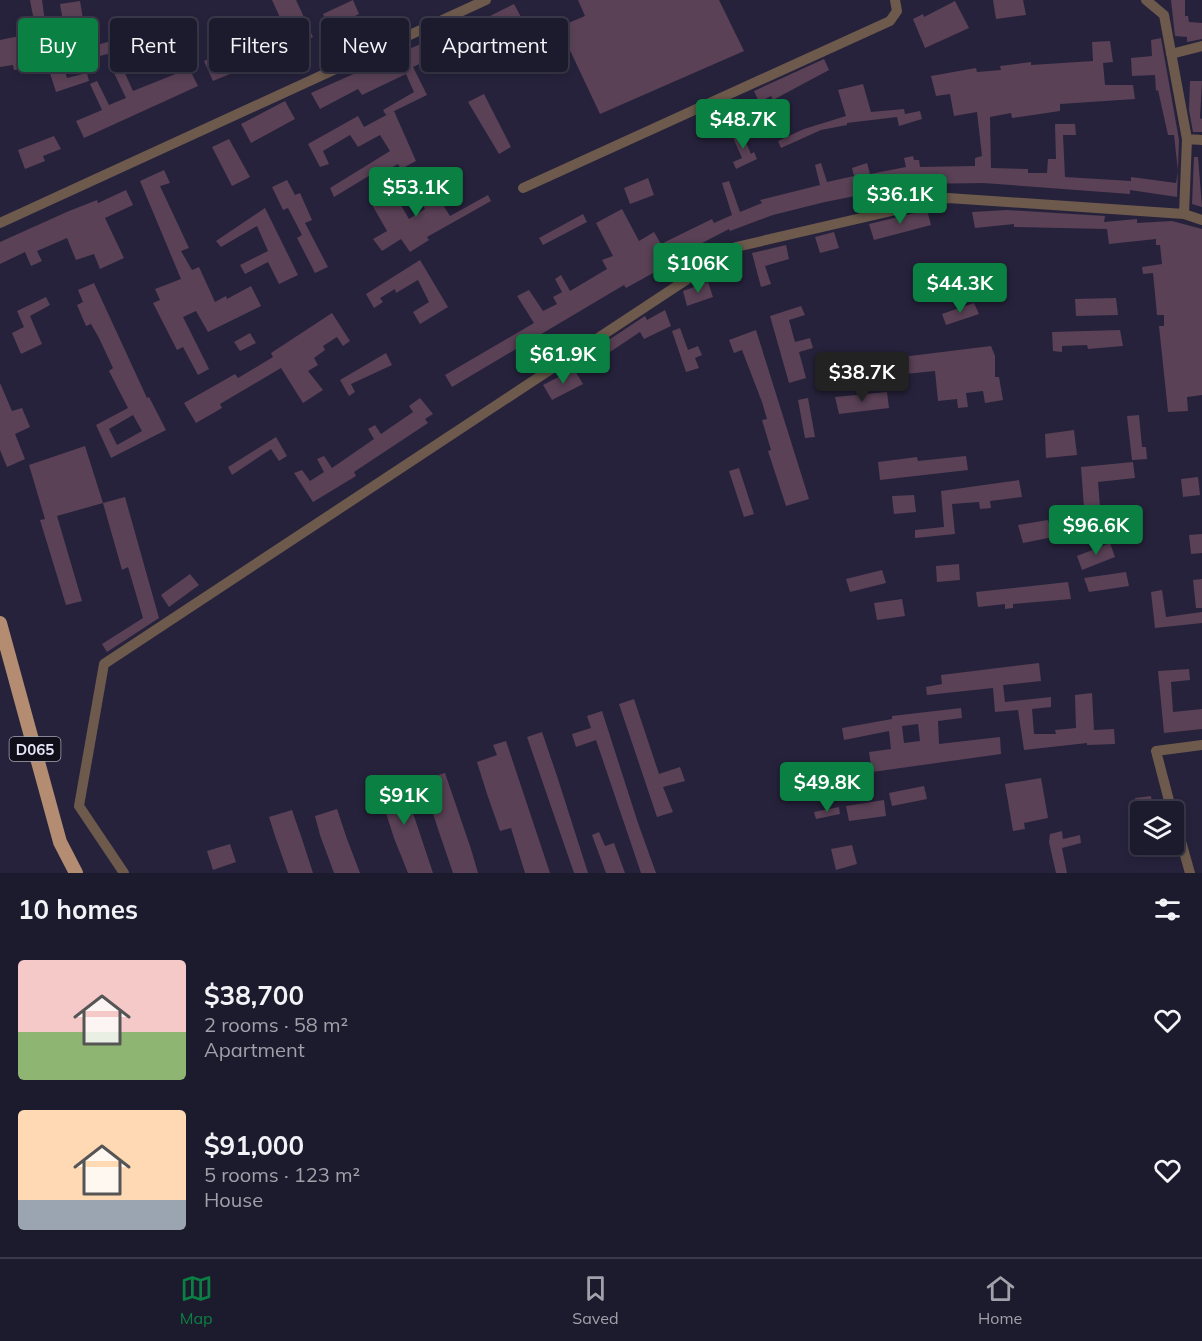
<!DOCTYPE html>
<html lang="en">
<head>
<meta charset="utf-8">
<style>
  :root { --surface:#1c1a2d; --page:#292739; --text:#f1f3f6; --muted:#a0a1aa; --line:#3a3849; --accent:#0b8043 }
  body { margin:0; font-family:Mulish,sans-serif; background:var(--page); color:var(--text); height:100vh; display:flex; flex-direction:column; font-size:22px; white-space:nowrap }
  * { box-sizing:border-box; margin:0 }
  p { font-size:20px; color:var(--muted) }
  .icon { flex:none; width:33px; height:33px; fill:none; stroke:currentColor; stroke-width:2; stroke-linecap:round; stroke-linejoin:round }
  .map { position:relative; height:873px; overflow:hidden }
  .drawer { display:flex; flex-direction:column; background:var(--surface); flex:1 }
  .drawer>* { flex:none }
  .hud { position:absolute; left:18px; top:18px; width:600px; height:54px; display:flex; gap:12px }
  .buttons { position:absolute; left:1130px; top:801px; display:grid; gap:12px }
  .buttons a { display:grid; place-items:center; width:54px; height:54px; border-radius:6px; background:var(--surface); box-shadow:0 3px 9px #0003,0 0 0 2px var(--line); font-size:30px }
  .price { position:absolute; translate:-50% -51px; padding:0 14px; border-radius:6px; background:var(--accent); color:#fff; font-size:20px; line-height:39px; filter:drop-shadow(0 2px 3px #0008) }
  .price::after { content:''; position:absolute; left:50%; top:36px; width:18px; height:14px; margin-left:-9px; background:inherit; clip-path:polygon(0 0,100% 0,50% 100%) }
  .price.on { background:#222; color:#fff }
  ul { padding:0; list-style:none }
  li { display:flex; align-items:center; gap:18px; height:150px; padding:0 18px }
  li span { display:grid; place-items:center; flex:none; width:168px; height:120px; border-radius:6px; color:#555 }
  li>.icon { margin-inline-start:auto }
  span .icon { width:72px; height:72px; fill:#fffc; stroke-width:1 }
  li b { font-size:26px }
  h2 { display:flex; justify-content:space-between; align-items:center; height:72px; padding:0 18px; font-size:26px }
  .tag { padding:0 21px; border-radius:6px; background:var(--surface); box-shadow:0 3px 9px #0003,0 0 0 2px var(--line); font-size:21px; line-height:54px }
  .tag.on { background:var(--accent); color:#fff }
  .tabs { display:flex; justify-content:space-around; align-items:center; height:84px; border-top:2px solid var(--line); background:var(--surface); font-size:16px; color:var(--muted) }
  .tabs a { display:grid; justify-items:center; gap:3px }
  .tabs .on { color:var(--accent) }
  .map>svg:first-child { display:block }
  .building { fill:#5a4156; fill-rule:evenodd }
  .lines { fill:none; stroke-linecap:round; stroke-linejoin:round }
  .minor { stroke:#6d5a4d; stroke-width:10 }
  .major { stroke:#b38c71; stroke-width:14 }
  .labels { text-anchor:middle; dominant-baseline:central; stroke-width:5; stroke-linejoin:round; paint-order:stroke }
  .shield { fill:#0f0e19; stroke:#a7a6b5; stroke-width:1.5 }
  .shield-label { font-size:15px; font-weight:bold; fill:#e8e7f8 }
</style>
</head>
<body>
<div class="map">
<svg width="1202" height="873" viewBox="0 0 1202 873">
  <rect width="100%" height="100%" fill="#26223c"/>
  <path class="building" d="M30 0H42L47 36 53 34 67 78 87 73 89 81 56 92 35 26Z
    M272 0H296L313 37 293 46Z
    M353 0 359 14 329 29 323 14Z
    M578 0H719L744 51 600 114 559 27 585 16Z
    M993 0H1023L1026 15 996 19Z
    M1171 0H1185V16H1188L1189 22 1202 23V39L1187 42V37L1175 36Z
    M80 1 85 31 65 33 60 4Z
    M955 1 969 28 925 48 913 19 923 14 924 17Z
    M514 4 521 17 475 37 470 26Z
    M247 21 264 60 213 81 204 61 231 49 222 31Z
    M445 33 454 48 413 67 427 95 386 115 383 110 414 92 406 74 362 95 358 89 320 109 311 93Z
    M135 34 140 45 100 56 97 45Z
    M24 35 32 67 14 70 13 65 0 67V40Z
    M1161 38 1179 140 1177 197 1130 190V194L983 183 916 184 825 202 773 215 730 231 729 229 662 264 664 267 626 288 624 285 452 387 445 375 534 323 517 296 529 290 543 311 557 304 553 297 562 292 555 279 561 275 570 291 607 269 602 260 613 256 596 223 622 209 639 241 654 232 661 244 712 219 714 223 732 215 722 183 729 181 740 212 762 203 760 200 820 185 815 165 821 163 827 182 854 176 852 168 867 163 870 174 906 167 904 158 913 156 914 160H919L920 167 975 166V158L982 156 977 112 954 116 950 94 936 96 931 76 976 68 977 72 1001 70 1000 66 1031 62V65L1093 61 1092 42 1110 41 1113 62 1103 63 1105 85H1133L1135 99 1060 104V111L1012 118 1011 113 990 117 991 168 1028 169V173H1047L1048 159H1056L1055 124H1075L1076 135H1063L1065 177 1131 181V177L1176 183 1178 171 1174 135H1168L1158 90 1156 91 1155 75 1132 76 1131 58 1152 56 1151 40Z
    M185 41 196 63 188 66 198 86 84 138 76 121 102 110 90 84 97 81 109 105 126 98 114 73 123 69 133 91 178 73 165 51Z
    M824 59 829 70 773 100 771 96 759 102 754 91Z
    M1190 81H1202L1200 118 1202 119V132H1193L1189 110Z
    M863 84 871 112 904 109 905 114 920 111 922 119 899 126 897 117 847 123V125L821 130 781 148 778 141 804 129 846 116 838 90Z
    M484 94 511 147 499 154 468 102Z
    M285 101 295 119 251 143 241 124Z
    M394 111 416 161 401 169 398 164 375 177 372 174 334 197 330 188 390 151 380 135 358 147 350 135 323 151 329 164 320 167 308 144 358 116 364 127Z
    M740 129 751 154 754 152 757 159 736 169 733 162 742 158 731 133Z
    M54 136 61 149 43 156 45 161 25 169 18 150Z
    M229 139 250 177 232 186 212 147Z
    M1194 157H1198L1202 207 1192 204Z
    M164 170 170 183 160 186 189 248 181 251 192 270 199 267 215 302 226 296 227 299 251 286 261 306 208 332 196 311 183 317 209 369 198 375 183 347 177 350 153 303 160 300 155 289 181 279 140 181Z
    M648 178 654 195 630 204 624 188Z
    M287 180 295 195 300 193 312 220 305 223 328 267 315 273 297 238 302 235 288 208 283 210 272 187Z
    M428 181 450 216 488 195 491 201 427 237 429 240 410 252 401 239 382 251 373 239 387 231 371 203 392 190 409 219 425 209 414 190Z
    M126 190 133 205 105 218 124 258 100 269 94 254 76 260 67 238 37 251 42 261 31 266 25 252 0 264V242L69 211 97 200 98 203Z
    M265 208 298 275 279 284 268 262 245 274 240 265 268 251 257 226 221 247 216 241Z
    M927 210 931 225 874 240 869 224Z
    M1007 210 1105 216 1104 222 1137 219V223L1172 221 1202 229V395L1187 397 1188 411 1168 412 1159 326H1164V315H1157L1153 273 1143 274 1142 267 1162 264 1160 245H1156V239L1109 244 1107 229 1014 227V224L975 228 972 212Z
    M583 214 587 222 543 245 539 238Z
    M834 232 839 248 820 253 815 237Z
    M786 245 789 259 765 266 771 284 761 287 752 253Z
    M420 260 448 307 420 324 413 312 429 302 418 280 396 293 395 289 380 298 383 302 374 308 366 294Z
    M708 282 713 297 687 306 683 291Z
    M94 283 147 398 149 397 166 430 111 458 96 425 128 408 109 371 113 368 99 338 91 324 86 326 77 305 83 302 78 290ZM133 415 142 431 117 445 109 429Z
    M46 297 50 305 30 316 42 344 21 354 12 333 24 327 17 311Z
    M1116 298 1118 315 1076 316 1075 299Z
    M974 303 979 314 946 325 942 314Z
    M801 306 805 315 789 320 795 342 810 338 813 348 799 352 806 378 789 383 770 316Z
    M665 310 671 326 644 339 640 332 607 354 601 345 645 316 647 320Z
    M332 313 350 341 343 346 337 337 323 346 325 350 314 358 318 365 308 371 323 390 303 403 281 368 220 404 222 408 196 423 184 403 235 374 238 378 273 357 271 353Z
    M680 328 688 350 698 346 702 355 695 358 699 368 686 372 672 331Z
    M756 330 809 499 786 506 768 451 771 450 762 420 767 419 762 402 742 350 734 353 729 340Z
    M1120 330 1123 346 1088 349 1087 345 1062 346V352L1053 351 1052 332Z
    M250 333 256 343 240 351 234 342Z
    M991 346 995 356V377H999L1003 400 985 403 983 391 966 393 968 407 958 408 957 399 938 401 935 371 855 379 853 363Z
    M386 353 392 365 351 384 355 392 349 396 340 380Z
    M574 369 583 384 552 400 543 385Z
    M0 383 12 411 22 408 30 427 15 434 25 459 7 467 0 450Z
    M887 392 889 408 839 414 835 397Z
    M420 398 433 414 425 419 428 423 354 472 356 476 313 502 294 473 302 470 310 481 324 472 317 459 324 456 332 468 374 439 368 429 375 425 381 434 413 412 409 406Z
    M808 398 815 437 805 438 798 400Z
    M1139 415 1142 447H1146L1147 459 1132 460 1127 416Z
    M1074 430 1077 455 1046 458 1045 434Z
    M276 437 287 456 279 461 271 449 232 475 228 467Z
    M85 446 103 503 57 516 82 601 66 605 40 520 45 519 29 465Z
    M966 456 968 470 880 480 878 462 917 457 918 461Z
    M1133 462 1135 478 1098 482 1101 519 1085 521 1081 467Z
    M739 468 754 514 744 517 729 471Z
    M1198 477 1200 495 1183 497 1181 479Z
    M1019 480 1022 497 990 501 991 508 980 509 979 502 952 504 955 534 915 538V530L944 527 941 491Z
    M914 495 916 512 894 514 892 496Z
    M125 497 159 618 107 652 102 644 143 618 128 567 122 570 103 503Z
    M1048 520 1053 537 1023 543 1018 525Z
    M1202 534V553L1191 554 1189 535Z
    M1110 543 1115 557 1082 570 1077 556Z
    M959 564 960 580 937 582 936 566Z
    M882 570 886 583 850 592 846 579Z
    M1126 572 1129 586 1089 592 1084 578Z
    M190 574 199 585 169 607 161 595Z
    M1202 579V608H1196L1193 580Z
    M1068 582 1071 599 1013 604V608L1005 609V604L978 607 976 592Z
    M1162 590 1166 617 1202 612V623L1155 628 1151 592Z
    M902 599 905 616 877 620 874 603Z
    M1039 663 1041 681 1003 685 1005 702 1051 697V707L1032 709 1034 734H1056L1055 730 1076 728 1075 695 1092 693 1094 730 1114 729 1115 744 1087 745V743L1024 750 1018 710 995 712 993 688 927 695 926 687 942 684 941 675Z
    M1189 669 1190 680 1171 682 1173 712 1202 709V729L1164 733 1158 671Z
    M634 699 659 774 680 767 685 781 663 787 673 812 657 817 619 704Z
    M961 708 962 718 938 721 939 744 1000 737 1001 754 872 772 869 752 891 749 889 731 844 740 842 728 892 719V716ZM918 724 920 741 904 743 902 726Z
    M602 711 638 823 656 873H641L596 740 576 747 572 734 591 728 587 716Z
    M542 732 557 776 588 873H574L527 737Z
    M506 741 550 873H525L511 828 500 831 487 794 477 762 497 755 493 745Z
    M445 773 471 849 478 873H453L440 835 422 780Z
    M399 775 410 804 433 873H408L394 838 376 782Z
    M1041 778 1048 818 1024 823 1025 829 1013 831 1005 784Z
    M924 786 927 799 892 806 889 793Z
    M1151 796 1153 812H1137L1135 798Z
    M884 800 886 816 849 821 846 806Z
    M839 807 840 814 816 819 814 812Z
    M337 809 347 839 360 873H334L320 835 315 816Z
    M292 810 302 839 313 873H288L275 836 269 817Z
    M1062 831 1063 839 1080 835 1081 843 1062 848 1067 873H1056L1049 842 1050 834Z
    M599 832 605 846 614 843 625 873H606L592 835Z
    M230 844 236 862 213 870 207 851Z
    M852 845 857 864 836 870 831 849Z"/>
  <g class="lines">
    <path class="minor" d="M1146 0 1164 15 1187 139 1184 214
      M1171 54 1202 46
      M1187 139 1202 140
      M523 188 890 21 897 11 895 0
      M0 223 486 0
      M1172 812 1156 751 1202 745
      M1173 813 1190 873
      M124 873 79 806 104 664 736 247 948 198 1184 214 1202 220"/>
    <path class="major" d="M0 623 60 842 76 873"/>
  </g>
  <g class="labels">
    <rect class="shield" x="9.5" y="737" width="51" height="24" rx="4.5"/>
    <g class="shield-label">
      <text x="35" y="749">D065</text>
    </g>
  </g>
</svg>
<div class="buttons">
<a><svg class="icon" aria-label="layers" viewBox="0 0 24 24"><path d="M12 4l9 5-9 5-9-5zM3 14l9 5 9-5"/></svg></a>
</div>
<b class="price" style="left:743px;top:150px">$48.7K</b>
<b class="price" style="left:416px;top:218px">$53.1K</b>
<b class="price" style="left:900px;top:225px">$36.1K</b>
<b class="price" style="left:698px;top:294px">$106K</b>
<b class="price" style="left:960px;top:314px">$44.3K</b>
<b class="price" style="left:563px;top:385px">$61.9K</b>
<b class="price on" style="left:862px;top:403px">$38.7K</b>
<b class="price" style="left:1096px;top:556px">$96.6K</b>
<b class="price" style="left:827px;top:813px">$49.8K</b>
<b class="price" style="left:404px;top:826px">$91K</b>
<div class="hud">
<a class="tag on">Buy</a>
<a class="tag">Rent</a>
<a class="tag">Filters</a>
<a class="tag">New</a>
<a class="tag">Apartment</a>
</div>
</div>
<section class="drawer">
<h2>10 homes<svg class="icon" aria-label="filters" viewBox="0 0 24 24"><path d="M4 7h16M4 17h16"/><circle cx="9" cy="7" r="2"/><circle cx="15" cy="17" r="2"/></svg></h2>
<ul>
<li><span style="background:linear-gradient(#f6c9c9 60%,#8fb573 0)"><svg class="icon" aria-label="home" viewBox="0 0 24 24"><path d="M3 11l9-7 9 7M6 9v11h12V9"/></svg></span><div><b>$38,700</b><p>2 rooms · 58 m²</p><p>Apartment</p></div><svg class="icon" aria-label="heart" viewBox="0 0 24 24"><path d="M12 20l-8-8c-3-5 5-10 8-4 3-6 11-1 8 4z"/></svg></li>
<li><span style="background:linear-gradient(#ffd9b3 75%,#9aa5b1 0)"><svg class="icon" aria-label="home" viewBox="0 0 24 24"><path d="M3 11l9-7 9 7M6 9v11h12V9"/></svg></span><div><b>$91,000</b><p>5 rooms · 123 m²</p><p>House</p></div><svg class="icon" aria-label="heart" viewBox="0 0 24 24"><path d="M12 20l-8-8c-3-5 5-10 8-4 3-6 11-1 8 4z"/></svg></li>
</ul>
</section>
<nav class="tabs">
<a class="on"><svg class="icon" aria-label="map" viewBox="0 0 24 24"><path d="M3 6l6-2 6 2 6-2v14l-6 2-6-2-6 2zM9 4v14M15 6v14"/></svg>Map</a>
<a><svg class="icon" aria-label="saved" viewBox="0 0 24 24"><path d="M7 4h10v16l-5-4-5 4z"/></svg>Saved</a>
<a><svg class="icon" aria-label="home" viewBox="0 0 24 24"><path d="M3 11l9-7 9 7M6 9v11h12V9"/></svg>Home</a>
</nav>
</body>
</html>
